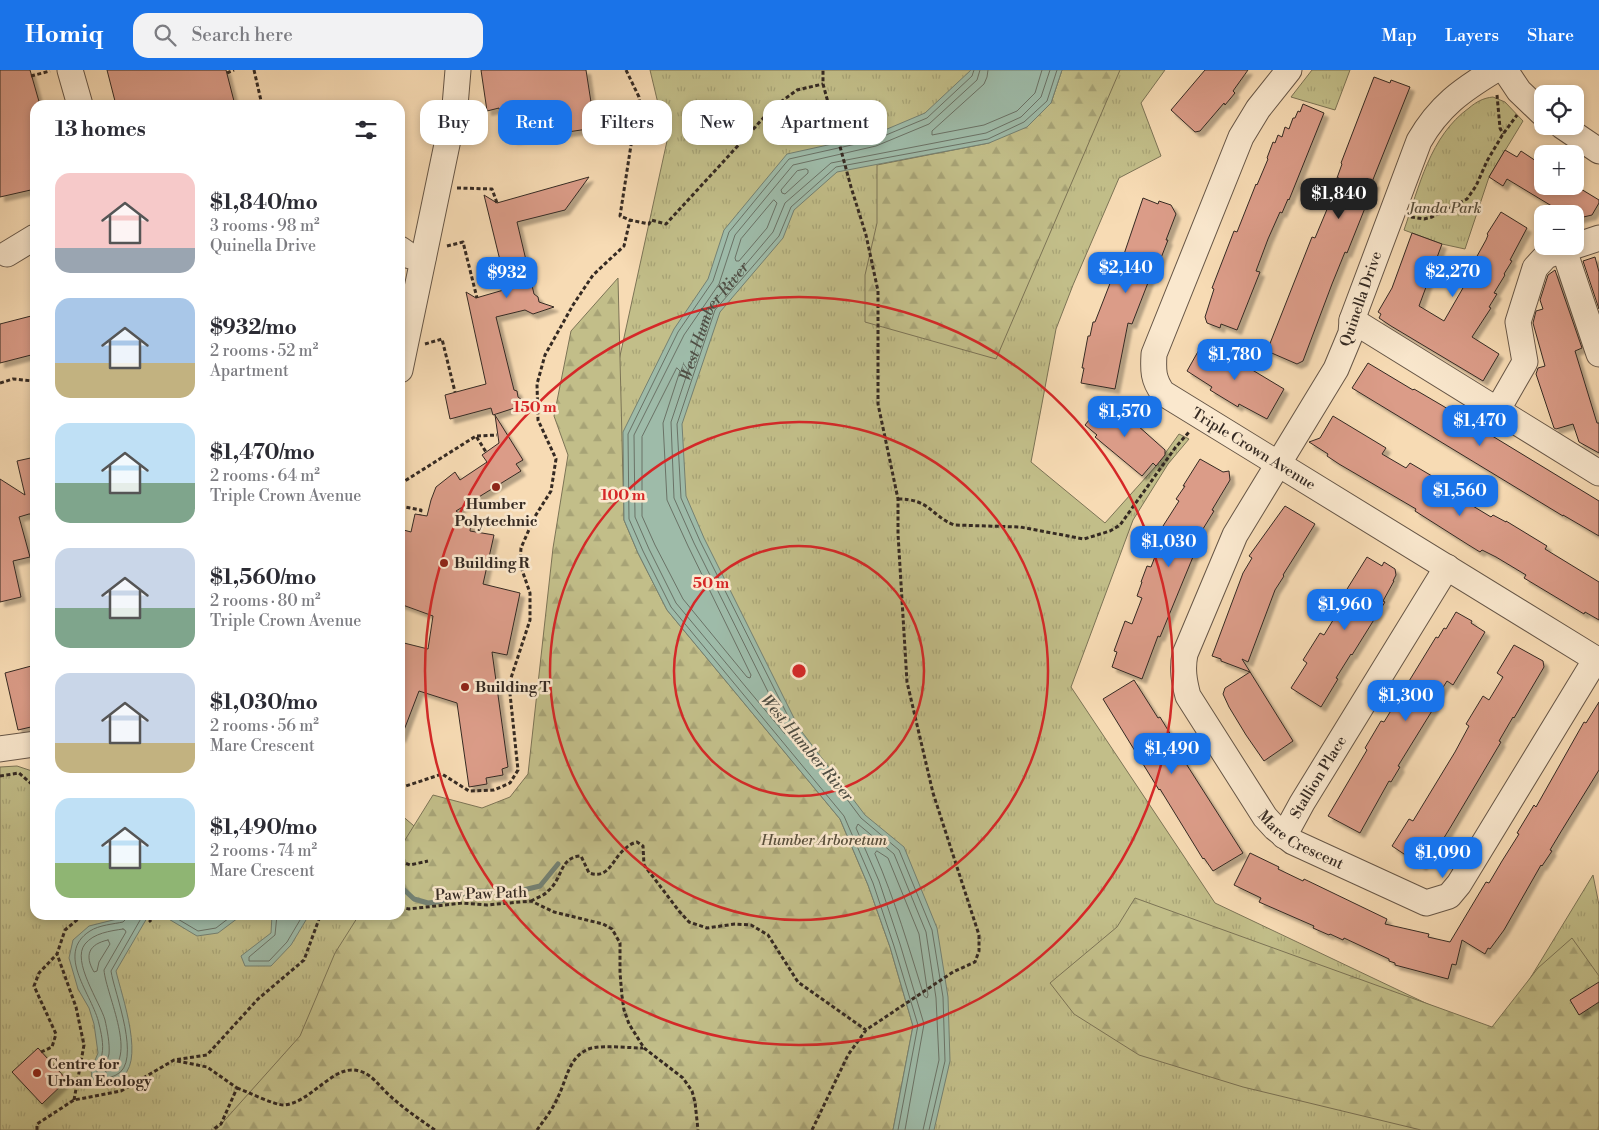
<!DOCTYPE html>
<html lang="en">
<head>
<meta charset="utf-8">
<style>
  :root { --surface:#fff; --page:#f2f2f3; --text:#2b2b33; --muted:#7c7c81; --accent:#1a73e8 }
  body { margin:0; font-family:"Libre Bodoni",serif; background:var(--page); color:var(--text); height:100vh; display:flex; flex-direction:column; font-size:19px; white-space:nowrap }
  * { box-sizing:border-box; margin:0 }
  p { font-size:16px; color:var(--muted) }
  .icon { flex:none; width:28px; height:28px; fill:none; stroke:currentColor; stroke-width:2; stroke-linecap:round; stroke-linejoin:round }
  .map { position:relative; flex:1; overflow:hidden }
  .panel { position:absolute; left:30px; top:30px; width:375px; height:820px; display:flex; flex-direction:column; background:var(--surface); border-radius:15px; box-shadow:0 2px 8px #0003 }
  .panel>* { flex:none }
  .banner { position:absolute; left:420px; top:30px; width:475px; height:45px; display:flex; gap:10px }
  .fabs { position:absolute; left:1534px; top:15px; display:grid; gap:10px }
  .fabs a { display:grid; place-items:center; width:50px; height:50px; border-radius:10px; background:var(--surface); box-shadow:0 2px 8px #0003; font-size:25px }
  .price { position:absolute; translate:-50% -42px; padding:0 11px; border-radius:10px; background:var(--accent); color:#fff; font-size:16px; line-height:32px; filter:drop-shadow(0 1px 2px #0008) }
  .price::after { content:''; position:absolute; left:50%; top:30px; width:15px; height:11px; margin-left:-8px; background:inherit; clip-path:polygon(0 0,100% 0,50% 100%) }
  .price.current { background:#222; color:#fff }
  ul { padding:0; list-style:none }
  li { display:flex; align-items:center; gap:15px; height:125px; padding:0 25px }
  li span { display:grid; place-items:center; flex:none; width:140px; height:100px; border-radius:15px; color:#555 }
  li>.icon { margin-inline-start:auto }
  span .icon { width:60px; height:60px; fill:#fffc; stroke-width:1 }
  li b { font-size:21px }
  h2 { display:flex; justify-content:space-between; align-items:center; height:60px; padding:0 25px; font-size:21px }
  .tag { padding:0 18px; border-radius:15px; background:var(--surface); box-shadow:0 2px 8px #0003; font-size:18px; line-height:45px }
  .tag.current { background:var(--accent); color:#fff }
  header { display:flex; align-items:center; gap:30px; box-sizing:border-box; height:70px; padding:0 25px; background:var(--accent); color:#fff }
  header strong { font-size:24px }
  nav { display:flex; gap:28px; margin-inline-start:auto; font-size:18px }
  .search { width:350px; height:45px; background:var(--page); display:flex; align-items:center; gap:12px; box-sizing:border-box; padding:0 18px; border-radius:15px; color:var(--muted); font-size:19px }
  .map>svg:first-child { display:block }
  .grass { fill:url(#grass-tufts); stroke:#7c7456 }
  .forest { fill:url(#forest-firs); stroke:#7c7456 }
  .water { fill:#9ebba9; stroke:#748173 }
  .lines { fill:none; stroke-linecap:round; stroke-linejoin:round }
  .shore { stroke:#6a7266; stroke-width:1 }
  .stream { stroke:#748173; stroke-width:5 }
  .building { fill:#db9c88; stroke:#352a23; filter:url(#shadow) }
  .minor-casing { stroke:#665647; stroke-width:27 }
  .path { stroke:#352a23; stroke-width:3; stroke-dasharray:4 2.5; stroke-linecap:butt }
  .minor { stroke:#fae8ce; stroke-width:25 }
  .ring { fill:none; stroke:#d62828; stroke-width:2.5 }
  .poi-dot { fill:#8f2418; stroke:#fae8ce; stroke-width:2 }
  .labels { text-anchor:middle; dominant-baseline:central; stroke-width:5; stroke-linejoin:round; paint-order:stroke }
  .park-label { font-size:15px; font-style:italic; fill:#584f3c; stroke:#fae8ce }
  .street-label { font-size:15px; fill:#352a23; stroke:#fae8ce }
  .poi-label { font-size:15px; font-weight:bold; fill:#352a23; stroke:#fae8ce; text-anchor:start }
  .water-label { font-size:16px; font-style:italic; fill:#4f4e44; stroke:#fae8ce }
  .centre { fill:#d62828; stroke:#fae8ce; stroke-width:2.5 }
  .ring-label { font-size:15px; text-anchor:middle; font-weight:bold; fill:#d62828; stroke:#fae8ce; stroke-width:5; stroke-linejoin:round; paint-order:stroke }
</style>
</head>
<body>
<header>
<strong>Homiq</strong>
<div class="search"><svg class="icon" aria-label="search" viewBox="0 0 24 24"><circle cx="10" cy="10" r="6"/><path d="M15 15l6 6"/></svg>Search here</div>
<nav><a>Map</a><a>Layers</a><a>Share</a></nav>
</header>
<div class="map">
<svg width="1599" height="1060" viewBox="0 0 1599 1060">
  <defs>
    <pattern id="grass-tufts" width="24" height="20" patternUnits="userSpaceOnUse" patternTransform="scale(1.25)"><rect width="24" height="20" fill="#c2be89"/><path d="M3 7l-1-3M5 7V3M7 7l1-3M15 17l-1-3M17 17v-4M19 17l1-3" fill="none" stroke="#a7a376"/></pattern>
    <pattern id="forest-firs" width="22" height="20" patternUnits="userSpaceOnUse" patternTransform="scale(1.25)"><rect width="22" height="20" fill="#c2be89"/><path d="M5 1l3.5 6h-7zM16 11l3.5 6h-7z" fill="#a7a376"/></pattern>
    <filter id="shadow"><feDropShadow dx="4.5" dy="4.5" stdDeviation="1" flood-color="#0004"/></filter>
  </defs>
  <rect width="100%" height="100%" fill="#f7dbb4"/>
  <filter id="stains"><feTurbulence type="fractalNoise" baseFrequency=".004" numOctaves="4"/><feColorMatrix values="0 0 0 0 .2 0 0 0 0 .09 0 0 0 0 .02 0 0 0 .5 -.17"/></filter>
  <radialGradient id="worn" r=".72"><stop offset=".6" stop-color="#630" stop-opacity="0"/><stop offset="1" stop-color="#630" stop-opacity=".3"/></radialGradient>
  <path class="grass" d="M650 0H1165L1141 33 1161 86 1119 108 1073 215 1056 259 1031 392 1105 453 1156 396 1179 364 1189 369 1168 394 1133 450 1071 617 1215 833 1495 966 1593 805 1599 835V1060H0V697L17 696 35 702V845H400V744L467 801 537 724 611 327 667 71Z
    M1312 0H1350L1335 40 1291 27Z
    M1493 27 1505 32 1523 51 1489 107 1465 179 1442 174 1404 160C1419 117 1430 66 1469 38 1476 32 1483 28 1493 27Z"/>
  <path class="forest" d="M1062 0H1120L996 289 865 252V205L877 153V95L989 73 1051 33Z
    M618 208 624 450 638 483 667 540 840 749 868 815 890 877 913 956 893 1060H216L300 966 335 883 359 845H400V778L433 725 482 738 510 727 528 704 553 478 568 385 554 346 571 261Z
    M1135 828 1492 957 1538 898 1572 868 1599 906V1060H1421L1243 1017 1139 985 1074 944 1050 913 1117 857Z"/>
  <path class="water" d="M971 0H1062L1051 33 1027 57 989 73 837 102 794 140 783 168 720 242 682 354 686 426 704 468 799 658 865 745 904 777 937 858 948 927 950 991 934 1060H893L913 956 890 877 868 815 840 749 667 540 638 483 624 450 623 362 674 259 708 209 724 160 787 84 873 65 925 43Z
    M133 845H152L147 848 116 901C121 924 148 997 118 1009 108 1013 102 1015 92 1009L91 1000 98 983 94 954 89 938 78 919 69 888 73 870 89 856Z
    M162 845H242L218 863 197 866Z
    M272 845H309L291 875 271 896H245L241 886 271 863Z"/>
  <g class="lines">
    <g class="shore">
      <path id="s1" d="M980 0 977 10 929 54 876 76 793 95 735 165 719 214 684 265 634 365 635 447 649 479 676 533 785 664 787 663V660L694 473 674 428 671 352 709 238 773 162 785 133 831 93 986 63 1021 47 1041 27 1050 0"/>
      <path d="M988 0 987 7 984 14 932 61V65L984 55 1017 41 1035 23 1042 0"/>
      <path d="M806 99 808 100V103L785 124 782 123 781 120 797 101Z"/>
      <path d="M774 130 777 133 767 158 739 191H736L735 188 741 169Z"/>
      <path d="M677 298 680 301 663 353 667 430 688 476 751 605 750 608 747 607 683 529 655 475 642 446V367Z"/>
      <path d="M877 781 888 788 919 864 928 925 927 928 924 926C909 878 895 830 875 784Z"/>
      <path d="M127 845 126 849 123 852C114 854 99 855 90 861 54 884 93 925 99 954 101 962 104 975 102 984 101 992 96 998 97 1006 104 1010 109 1008 116 1005 143 993 114 922 111 901L143 845"/>
      <path d="M171 845 198 861 216 858 233 845"/>
      <path d="M277 845 275 865 249 887V891H269L287 872 303 845"/>
      <path d="M123 859 125 860 126 862 104 900C106 925 140 991 106 1002L104 999C105 994 108 989 109 984 110 974 107 959 105 950 100 932 71 891 85 874 94 863 110 861 123 859Z"/>
      <path d="M108 870 110 874 99 892 97 901 94 902C84 885 89 874 108 870Z"/>
      <path d="M898 1060 918 955 894 876 873 813 844 746 671 537 643 481 629 449 628 364 678 262 713 211 729 162 789 89 874 70 927 48 972 6 974 0"/>
      <path d="M905 1060 924 954 900 874 879 811 856 758 858 754 894 784 926 862 936 928 939 990 923 1060"/>
      <path d="M929 1060 945 991 943 927 932 860 899 780 861 748 795 660 700 471 681 428 677 354 715 240 779 166 791 137 836 97 988 69 1024 52 1047 31 1057 0"/>
    </g>
    <path class="stream" d="M400 816 414 829 428 833 437 832 472 821 515 822 540 816 558 794"/>
  </g>
  <path class="building" d="M0 0H30L40 35H35V119L0 127Z
    M107 0H226L235 35H116Z
    M481 0H586L593 45 585 47 588 59 513 70 510 56 503 58 499 38 487 41Z
    M1205 0H1248L1233 21 1235 23 1225 35 1224 33 1200 61 1195 62 1171 40Z
    M1374 7 1390 13 1391 10 1410 17 1372 112 1375 113 1347 183 1345 182 1332 214 1303 291 1297 294 1267 281 1312 167 1315 168 1328 137 1339 108H1337L1342 94 1341 93Z
    M1303 34 1324 43 1289 130 1288 129 1282 143 1280 142 1268 169 1256 201 1260 202 1237 260 1221 254 1220 258 1207 253 1205 247 1214 219 1212 218 1234 161 1237 162 1256 114 1257 115 1268 89 1267 88 1273 72 1275 73 1278 65 1282 67 1285 57 1289 59 1293 48H1295L1298 41 1300 42Z
    M1505 80 1517 87 1521 81 1542 95V116H1576L1599 130V133L1592 145 1575 149V144H1565L1507 109 1503 116 1489 107Z
    M589 107 565 140 517 152 534 224 538 227 539 232 554 237 533 244 525 240 496 247 514 320 517 321 518 327 527 334 493 345 491 338 450 349 445 325 486 314 466 222 476 228 507 219 484 125 497 133Z
    M1143 128 1158 134 1159 131 1171 135 1176 144 1166 170H1168L1154 206 1151 205 1132 254 1128 253 1115 319 1081 313 1084 298H1082L1088 266H1090L1093 252H1095L1116 198 1119 199Z
    M1501 142 1527 158 1510 190 1512 191 1504 204 1505 205 1494 223 1497 224 1489 237 1491 238 1472 267 1499 284 1483 311 1391 256 1379 248 1381 244 1378 242 1392 218 1412 163 1442 174 1419 236 1444 251 1471 204 1470 203 1473 198 1471 197 1486 170 1488 165 1487 164Z
    M1595 187 1599 202V239L1583 191Z
    M1555 200 1582 278 1575 281 1597 353H1599V383L1579 372 1573 354 1556 359 1554 358 1536 304 1538 298 1545 296 1533 253 1536 241 1543 239 1540 230 1548 205Z
    M35 245V284L0 293V254Z
    M1204 271 1284 319 1267 349 1239 334 1238 337 1210 320 1212 317 1187 301Z
    M1368 293 1413 320 1414 319 1443 336 1599 431V466L1563 445V446L1352 318Z
    M1107 328 1139 354 1137 355 1165 380V385L1156 396 1153 393 1142 406 1095 367 1097 365 1085 355Z
    M495 345 523 390 516 394 521 401 456 441 471 452 470 461 494 465 483 514 520 523 507 585 492 582 508 697 502 699 503 705 486 708 487 714 469 717 457 633 419 621 401 668 400 667V572L428 579 433 546 400 534V459L411 462 415 444 427 446 431 430 436 417 455 402 460 410 487 392 482 385 499 373Z
    M1333 346 1386 378 1382 384 1406 398 1410 393 1437 409 1435 413 1491 447 1493 445 1506 452V451L1547 476 1545 479 1599 512V550L1585 542 1584 544 1524 508 1526 505 1496 487 1482 480 1480 482 1467 474 1415 441 1416 439 1339 394 1327 386 1328 384 1309 372 1320 368Z
    M35 387V444H29L19 447 30 487 13 491 21 527 0 532V409L25 425 17 391Z
    M1200 389 1223 402 1229 401 1230 410 1212 440 1214 441 1190 480 1195 482 1160 567 1158 566 1142 609 1112 597 1117 582 1114 581 1125 551 1132 554 1142 528 1137 526 1142 512H1141L1147 496 1151 497 1166 458 1163 456 1179 431 1176 429 1185 416H1183Z
    M1285 436 1315 454 1283 505 1284 506 1275 520 1248 592 1242 589 1293 671 1264 691 1246 665 1229 637 1223 624 1225 618 1250 602 1221 591V589L1212 586 1243 503 1252 488 1249 486Z
    M1367 487 1382 496 1384 492 1395 499 1396 505 1393 511H1394L1383 531 1385 532 1352 585 1351 584 1336 608 1338 609 1321 637 1291 618 1307 593 1303 590 1320 563 1324 565 1338 542 1334 540Z
    M1456 542 1472 551 1471 553 1485 562 1453 615 1447 611 1432 635 1435 636 1398 696 1400 697 1391 712 1389 711 1360 763 1328 746 1367 680 1365 678 1381 651 1384 652 1436 567 1438 568 1444 558 1446 559Z
    M1514 575 1543 591 1544 597 1514 648 1513 647 1499 671 1501 672 1450 758 1442 771 1440 769 1422 796 1392 776 1409 749 1413 751 1455 682 1469 656 1466 654 1483 626 1489 630 1503 607 1497 603Z
    M35 595V656L18 660 5 603Z
    M1134 610 1158 648 1160 647 1180 680 1178 681 1243 783 1213 801 1204 788 1203 789 1160 719 1159 720 1103 629Z
    M1599 632V700L1562 760 1550 780 1552 781 1542 796 1541 795 1504 860 1490 879 1488 878 1485 884 1462 870 1456 895 1452 894 1448 909 1395 895V893L1389 891V889L1344 868 1343 870 1330 864 1329 865 1313 858 1314 856 1259 832 1261 828 1234 815 1250 783 1279 797 1278 799 1303 811 1304 809 1387 849 1385 854 1429 864 1428 867 1450 872 1486 812 1489 813 1502 791 1519 764 1517 763 1534 735 1536 737 1584 652 1586 653Z
    M1599 912V932L1579 945 1570 930Z
    M38 978 67 1010 42 1034 12 1002Z"/>
  <g class="lines">
    <defs>
      <g id="minor">
        <path d="M70 0 80 35"/>
        <path id="s2" d="M1289 0 1258 39 1241 67 1154 284C1153 300 1153 310 1163 323L1599 591"/>
        <path id="s3" d="M1495 0C1462 20 1439 36 1419 71L1352 250 1351 263 1336 299 1235 465 1185 584C1182 599 1184 611 1188 626L1265 747 1275 758 1293 772 1426 833 1449 826 1459 814 1596 589"/>
        <path d="M1505 0 1519 21 1542 43"/>
        <path d="M1562 56 1599 81"/>
        <path d="M1575 176 1599 168"/>
        <path d="M400 179 410 186 423 188"/>
        <path d="M1564 180 1599 284"/>
        <path d="M7 184 35 167"/>
        <path d="M1352 250 1599 403"/>
        <path d="M400 300 455 36 458 0"/>
        <path d="M1498 339 1525 292 1518 252 1535 198 1546 186 1574 176"/>
        <path d="M0 679 35 674"/>
        <path id="s4" d="M1284 766 1302 733 1447 497"/>
      </g>
    </defs>
    <use href="#minor" class="minor-casing"/>
    <path class="path" d="M254 0 262 35
      M626 0 639 27 642 55 631 75 620 146 630 150 649 154 651 150 666 154 768 43 782 31 797 20 823 14
      M227 3 234 0
      M31 6 50 1
      M1497 25 1500 58 1503 64
      M457 118 492 119 497 133
      M1411 147 1424 149 1432 147 1467 129 1476 116 1487 91 1503 64 1517 45
      M447 176 463 172 477 228
      M425 274 442 269 455 322
      M0 313 13 309 33 311
      M477 366 497 365
      M400 414 476 366 486 382
      M898 429C930 429 930 445 954 455L1020 457 1084 469 1110 461 1120 455 1175 378 1189 362
      M400 436 421 440 420 445
      M0 706 19 703 35 717
      M400 718 442 704 469 721 494 720 510 713 518 700 509 614 530 550V523L520 494 521 478 534 448 551 421 556 389 538 350 537 314 545 285 573 235 593 205 624 176 630 150
      M400 791 410 795 428 791
      M400 803 403 793
      M531 831C536 828 544 826 548 821 563 809 559 787 581 786L589 803C610 810 612 788 626 778 629 775 633 773 637 772L643 776 644 795 679 841 689 852 707 858 735 854 751 855 768 865 798 912 866 960
      M400 837 409 839 462 833 487 835 531 831 554 842 603 854 612 859 620 873V903L622 926 624 940 629 954 644 978 683 1008 692 1021 695 1032 698 1060
      M145 845 151 852
      M41 982 52 977 56 964 34 916 39 903 57 884
      M177 991 207 997 237 1018 221 1054 212 1060
      M237 1018C248 1022 274 1035 284 1035 311 1033 334 993 359 1001 372 1004 379 1016 389 1025 403 1038 419 1049 435 1060
      M74 1030 84 975 76 937 57 884 65 860 83 845
      M37 1060V1054L74 1030 121 1021 174 990 207 985 258 929 304 890 319 849 325 845
      M537 1060C544 1050 553 1039 558 1027 567 1009 569 984 592 978 608 975 627 978 643 978
      M812 1060 848 985 866 960 953 902 975 892 979 881V865L933 723 907 612 898 464V429L878 334V221L866 165 851 117 823 14V0"/>
    <use href="#minor" class="minor"/>
  </g>
  <g class="ring">
    <circle cx="799" cy="601" r="125"/>
    <circle cx="799" cy="601" r="249"/>
    <circle cx="799" cy="601" r="374"/>
  </g>
  <g class="poi-dot">
    <circle cx="496" cy="417" r="5"/>
    <circle cx="444" cy="493" r="5"/>
    <circle cx="465" cy="617" r="5"/>
    <circle cx="37" cy="1003" r="5"/>
  </g>
  <g class="labels">
    <g class="park-label">
      <text x="1445" y="138">Janda Park</text>
      <text x="824" y="770">Humber Arboretum</text>
    </g>
    <g class="street-label">
      <text transform="translate(1361 229) rotate(-71)">Quinella Drive</text>
      <text stroke="none"><textPath href="#s2" startOffset="464">Triple Crown Avenue</textPath></text>
      <text stroke="none"><textPath href="#s4" startOffset="68">Stallion Place</textPath></text>
      <text stroke="none"><textPath href="#s3" startOffset="901">Mare Crescent</textPath></text>
      <text transform="translate(481 824) rotate(-2)">Paw Paw Path</text>
    </g>
    <g class="poi-label">
      <text x="496" y="434" text-anchor="middle">Humber<tspan x="496" dy="17">Polytechnic</tspan></text>
      <text x="454" y="493">Building R</text>
      <text x="475" y="617">Building T</text>
      <text x="47" y="994">Centre for<tspan x="47" dy="17">Urban Ecology</tspan></text>
    </g>
    <g class="water-label">
      <text stroke="none"><textPath href="#s1" startOffset="1332">West Humber River</textPath></text>
      <text transform="translate(807 678) rotate(50)">West Humber River</text>
    </g>
  </g>
  <circle cx="799" cy="601" r="8" class="centre"/>
  <g class="ring-label">
    <text x="535" y="342">150 m</text>
    <text x="623" y="430">100 m</text>
    <text x="711" y="518">50 m</text>
  </g>
  <rect width="100%" height="100%" filter="url(#stains)"/>
  <rect width="100%" height="100%" fill="url(#worn)"/>
</svg>
<div class="fabs">
<a><svg class="icon" aria-label="locate" viewBox="0 0 24 24"><circle cx="12" cy="12" r="6"/><path d="M12 2v4M12 18v4M2 12h4M18 12h4"/></svg></a>
<a>+</a>
<a>−</a>
</div>
<b class="price current" style="left:1339px;top:150px">$1,840</b>
<b class="price" style="left:1126px;top:224px">$2,140</b>
<b class="price" style="left:1453px;top:228px">$2,270</b>
<b class="price" style="left:507px;top:229px">$932</b>
<b class="price" style="left:1235px;top:311px">$1,780</b>
<b class="price" style="left:1125px;top:368px">$1,570</b>
<b class="price" style="left:1480px;top:377px">$1,470</b>
<b class="price" style="left:1460px;top:447px">$1,560</b>
<b class="price" style="left:1169px;top:498px">$1,030</b>
<b class="price" style="left:1345px;top:561px">$1,960</b>
<b class="price" style="left:1406px;top:652px">$1,300</b>
<b class="price" style="left:1172px;top:705px">$1,490</b>
<b class="price" style="left:1443px;top:809px">$1,090</b>
<div class="banner">
<a class="tag">Buy</a>
<a class="tag current">Rent</a>
<a class="tag">Filters</a>
<a class="tag">New</a>
<a class="tag">Apartment</a>
</div>
<section class="panel">
<h2>13 homes<svg class="icon" aria-label="filters" viewBox="0 0 24 24"><path d="M4 7h16M4 17h16"/><circle cx="9" cy="7" r="2"/><circle cx="15" cy="17" r="2"/></svg></h2>
<ul>
<li><span style="background:linear-gradient(#f6c9c9 75%,#9aa5b1 0)"><svg class="icon" aria-label="home" viewBox="0 0 24 24"><path d="M3 11l9-7 9 7M6 9v11h12V9"/></svg></span><div><b>$1,840/mo</b><p>3 rooms · 98 m²</p><p>Quinella Drive</p></div></li>
<li><span style="background:linear-gradient(#a9c7e8 65%,#c2b280 0)"><svg class="icon" aria-label="home" viewBox="0 0 24 24"><path d="M3 11l9-7 9 7M6 9v11h12V9"/></svg></span><div><b>$932/mo</b><p>2 rooms · 52 m²</p><p>Apartment</p></div></li>
<li><span style="background:linear-gradient(#bfe0f5 60%,#7fa58c 0)"><svg class="icon" aria-label="home" viewBox="0 0 24 24"><path d="M3 11l9-7 9 7M6 9v11h12V9"/></svg></span><div><b>$1,470/mo</b><p>2 rooms · 64 m²</p><p>Triple Crown Avenue</p></div></li>
<li><span style="background:linear-gradient(#c9d6e8 60%,#7fa58c 0)"><svg class="icon" aria-label="home" viewBox="0 0 24 24"><path d="M3 11l9-7 9 7M6 9v11h12V9"/></svg></span><div><b>$1,560/mo</b><p>2 rooms · 80 m²</p><p>Triple Crown Avenue</p></div></li>
<li><span style="background:linear-gradient(#c9d6e8 70%,#c2b280 0)"><svg class="icon" aria-label="home" viewBox="0 0 24 24"><path d="M3 11l9-7 9 7M6 9v11h12V9"/></svg></span><div><b>$1,030/mo</b><p>2 rooms · 56 m²</p><p>Mare Crescent</p></div></li>
<li><span style="background:linear-gradient(#bfe0f5 65%,#8fb573 0)"><svg class="icon" aria-label="home" viewBox="0 0 24 24"><path d="M3 11l9-7 9 7M6 9v11h12V9"/></svg></span><div><b>$1,490/mo</b><p>2 rooms · 74 m²</p><p>Mare Crescent</p></div></li>
</ul>
</section>
</div>
</body>
</html>
